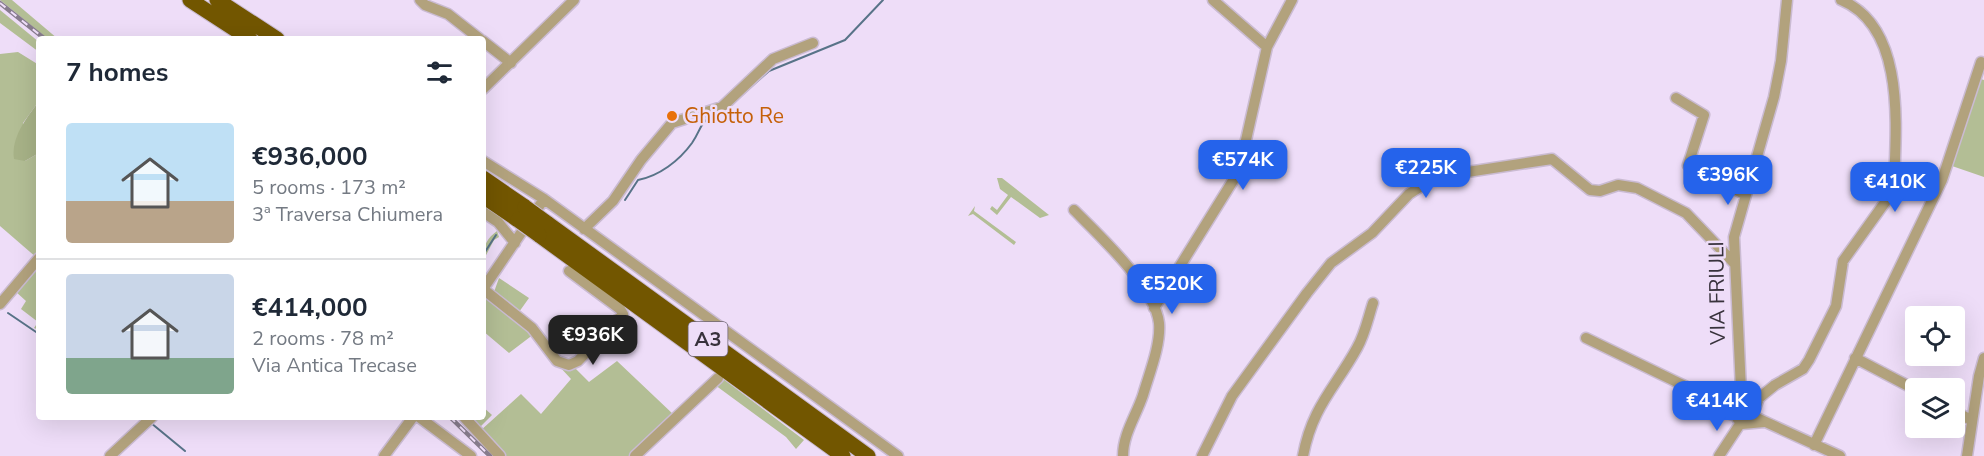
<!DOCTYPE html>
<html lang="en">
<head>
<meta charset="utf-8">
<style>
  :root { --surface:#fff; --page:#f2f2f3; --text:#1f2937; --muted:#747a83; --line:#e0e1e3; --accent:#2563eb }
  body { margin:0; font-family:"Nunito Sans",sans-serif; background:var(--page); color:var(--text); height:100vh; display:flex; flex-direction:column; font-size:22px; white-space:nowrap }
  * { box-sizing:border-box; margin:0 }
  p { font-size:20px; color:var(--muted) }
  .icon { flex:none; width:33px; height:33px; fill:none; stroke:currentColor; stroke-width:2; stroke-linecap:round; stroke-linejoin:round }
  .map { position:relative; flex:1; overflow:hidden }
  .details { position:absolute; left:36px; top:36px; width:450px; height:384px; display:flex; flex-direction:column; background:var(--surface); border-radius:6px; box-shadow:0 6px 24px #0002 }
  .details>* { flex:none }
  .controls { position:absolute; left:1905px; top:306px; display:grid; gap:12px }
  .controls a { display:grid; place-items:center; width:60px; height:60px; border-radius:6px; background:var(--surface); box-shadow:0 6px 24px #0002; font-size:30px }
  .price { position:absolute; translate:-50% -51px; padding:0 14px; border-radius:12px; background:var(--accent); color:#fff; font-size:20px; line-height:39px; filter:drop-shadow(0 2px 3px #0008) }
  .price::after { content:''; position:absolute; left:50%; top:36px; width:18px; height:14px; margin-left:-9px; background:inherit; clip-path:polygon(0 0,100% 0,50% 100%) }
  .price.current { background:#222; color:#fff }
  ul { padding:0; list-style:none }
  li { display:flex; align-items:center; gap:18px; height:150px; padding:0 30px }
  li+li { border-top:2px solid var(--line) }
  li span { display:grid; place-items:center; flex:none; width:168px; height:120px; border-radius:6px; color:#555 }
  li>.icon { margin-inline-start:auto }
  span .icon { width:72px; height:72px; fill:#fffc; stroke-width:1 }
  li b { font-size:26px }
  h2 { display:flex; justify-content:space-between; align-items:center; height:72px; padding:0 30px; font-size:26px }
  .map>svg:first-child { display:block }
  .green { fill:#b3be95 }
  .forest { fill:#a7b287 }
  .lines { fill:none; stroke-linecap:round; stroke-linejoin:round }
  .stream { stroke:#587388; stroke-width:2 }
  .minor-casing { stroke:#cabbd2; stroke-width:13 }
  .highway-casing { stroke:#cabbd2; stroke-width:17 }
  .minor { stroke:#b2a27d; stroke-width:10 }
  .highway { stroke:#725600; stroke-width:15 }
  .rail-casing { stroke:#877c8d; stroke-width:4.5 }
  .rail { stroke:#eeddf8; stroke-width:2; stroke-dasharray:7; stroke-linecap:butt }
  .highway-bridge-casing { stroke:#cabbd2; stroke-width:17; stroke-linecap:butt }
  .highway-bridge { stroke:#725600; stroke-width:15 }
  .food-dot { fill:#e8710a; stroke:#eeddf8; stroke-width:2 }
  .labels { text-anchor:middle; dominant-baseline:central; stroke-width:5; stroke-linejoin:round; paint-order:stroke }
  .shield { fill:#eeddf8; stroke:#6f6574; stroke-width:1.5 }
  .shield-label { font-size:20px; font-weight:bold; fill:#38323c }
  .food-label { font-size:21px; fill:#c56008; stroke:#eeddf8; text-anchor:start }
  .street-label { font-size:21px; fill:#38323c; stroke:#eeddf8 }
</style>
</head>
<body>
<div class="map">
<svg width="1984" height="456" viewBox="0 0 1984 456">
  <rect width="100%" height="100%" fill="#eeddf8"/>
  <path class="green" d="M0 0H12L58 39H48Z
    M0 10 39 42V52L0 23Z
    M18 52 39 65V101L23 123 25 161 39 153 37 258 0 226V54Z
    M1981 79 1984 80V177L1952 166Z
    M997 178H1002L1049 215 1040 218 1011 197 997 215 990 209 992 206 997 210 1008 195 1000 189Z
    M975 206 974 211 1016 242 1014 245 973 214 968 216Z
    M497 231 499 237 494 240 483 261C483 247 486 239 497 231Z
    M39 260V330L34 328 38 322 21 309 26 301 15 291Z
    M499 278 529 298 519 312 494 292Z
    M490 297 534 334 509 353 483 331V301Z
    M617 361 674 415 631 456H502L480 431 521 394 541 414 571 379 559 366 575 368 589 382Z
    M722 378 804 440 796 449 786 437 715 385Z
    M483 407 492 415 478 429 468 417H483Z"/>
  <path class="forest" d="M39 101V153L25 161 14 159C11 137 26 119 39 101Z"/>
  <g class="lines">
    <path class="stream" d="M735 101 769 71 845 40 883 0
      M625 200 638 180C659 176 679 161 692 143 703 127 698 122 719 113
      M483 255 496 235
      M8 313 39 334
      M151 423 185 451"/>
    <defs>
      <path id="minor" d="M420 0 425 5 448 14 480 39
        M1213 0 1267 47
        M483 41 511 63
        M483 89 574 0
        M1676 98 1704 115 1688 165 1746 195
        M483 161 544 199 898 456
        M544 199 483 289 532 328 557 361 569 365 578 361 623 314 620 309 569 271
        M1074 210C1099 235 1155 287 1159 323 1161 345 1149 374 1143 395 1136 416 1123 434 1123 456
        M483 212 498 222 515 243
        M584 229 613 201 641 160 672 123 722 107 773 59 813 43
        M0 304 39 258
        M1154 308 1239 171 1267 47 1292 0
        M1586 338 1685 386 1722 412 1738 416
        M1855 358 1916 390
        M1954 411 1971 420
        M1742 412 1734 237 1774 97 1781 61 1787 0
        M419 417 471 456
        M464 417 500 456
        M1752 417 1759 398 1775 385 1803 369 1809 360 1836 306 1843 261 1891 194 1894 184C1896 127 1906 27 1841 0
        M1764 422 1742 424 1737 418 1740 413H1746L1840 456
        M1814 445 1942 180 1981 62
        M110 456 152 417
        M384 456 413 417
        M635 456 718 378
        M1202 456 1232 396 1307 293 1331 263 1372 233 1409 194 1429 181 1448 175 1552 159 1590 190 1600 191 1618 185 1637 188 1686 213 1734 263
        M1303 456C1312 407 1335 388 1357 348 1365 334 1368 318 1373 303
        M1719 456 1740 424
        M1967 456 1979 376 1984 358"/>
      <path id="highway" d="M190 0 250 39
        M217 0 277 39
        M483 178 525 207
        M483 196 518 220
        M547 223 868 456
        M539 235 843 456"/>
    </defs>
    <use href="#minor" class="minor-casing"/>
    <use href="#highway" class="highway-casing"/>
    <use href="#minor" class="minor"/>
    <use href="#highway" class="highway"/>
    <defs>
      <path id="rail" d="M0 3 45 39
        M450 417 490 456"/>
    </defs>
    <use href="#rail" class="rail-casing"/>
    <use href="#rail" class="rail"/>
    <defs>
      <path id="highway-bridge" d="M525 207 547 223
        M518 220 539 235"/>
    </defs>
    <use href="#highway-bridge" class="highway-bridge-casing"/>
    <use href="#highway-bridge" class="highway-bridge"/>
  </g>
  <circle class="food-dot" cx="672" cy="116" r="6"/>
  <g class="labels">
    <rect class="shield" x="688.5" y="322" width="39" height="34" rx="4.5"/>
    <g class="shield-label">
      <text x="708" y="339">A3</text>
    </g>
    <g class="food-label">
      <text x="684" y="116">Ghiotto Re</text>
    </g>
    <g class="street-label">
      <text transform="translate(1717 293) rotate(-91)">VIA FRIULI</text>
    </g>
  </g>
</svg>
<div class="controls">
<a><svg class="icon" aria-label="locate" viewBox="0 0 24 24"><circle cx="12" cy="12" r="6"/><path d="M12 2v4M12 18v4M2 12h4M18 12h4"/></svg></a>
<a><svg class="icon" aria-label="layers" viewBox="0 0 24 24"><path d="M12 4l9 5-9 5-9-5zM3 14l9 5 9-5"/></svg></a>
</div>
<b class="price" style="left:1243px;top:191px">€574K</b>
<b class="price" style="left:1426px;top:199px">€225K</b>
<b class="price" style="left:1728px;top:206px">€396K</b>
<b class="price" style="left:1895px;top:213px">€410K</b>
<b class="price" style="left:1172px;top:315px">€520K</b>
<b class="price current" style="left:593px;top:366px">€936K</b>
<b class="price" style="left:1717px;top:432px">€414K</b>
<section class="details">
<h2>7 homes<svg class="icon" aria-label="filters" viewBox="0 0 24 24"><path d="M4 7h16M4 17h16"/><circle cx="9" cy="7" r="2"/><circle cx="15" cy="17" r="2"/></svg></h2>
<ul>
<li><span style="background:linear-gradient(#bfe0f5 65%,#b9a48a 0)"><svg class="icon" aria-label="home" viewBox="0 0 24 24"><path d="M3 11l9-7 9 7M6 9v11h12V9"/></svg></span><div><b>€936,000</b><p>5 rooms · 173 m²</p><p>3ª Traversa Chiumera</p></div></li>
<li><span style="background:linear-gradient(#c9d6e8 70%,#7fa58c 0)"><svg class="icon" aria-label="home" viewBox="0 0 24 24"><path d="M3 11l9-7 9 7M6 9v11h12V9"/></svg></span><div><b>€414,000</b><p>2 rooms · 78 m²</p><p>Via Antica Trecase</p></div></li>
</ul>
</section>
</div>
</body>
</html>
